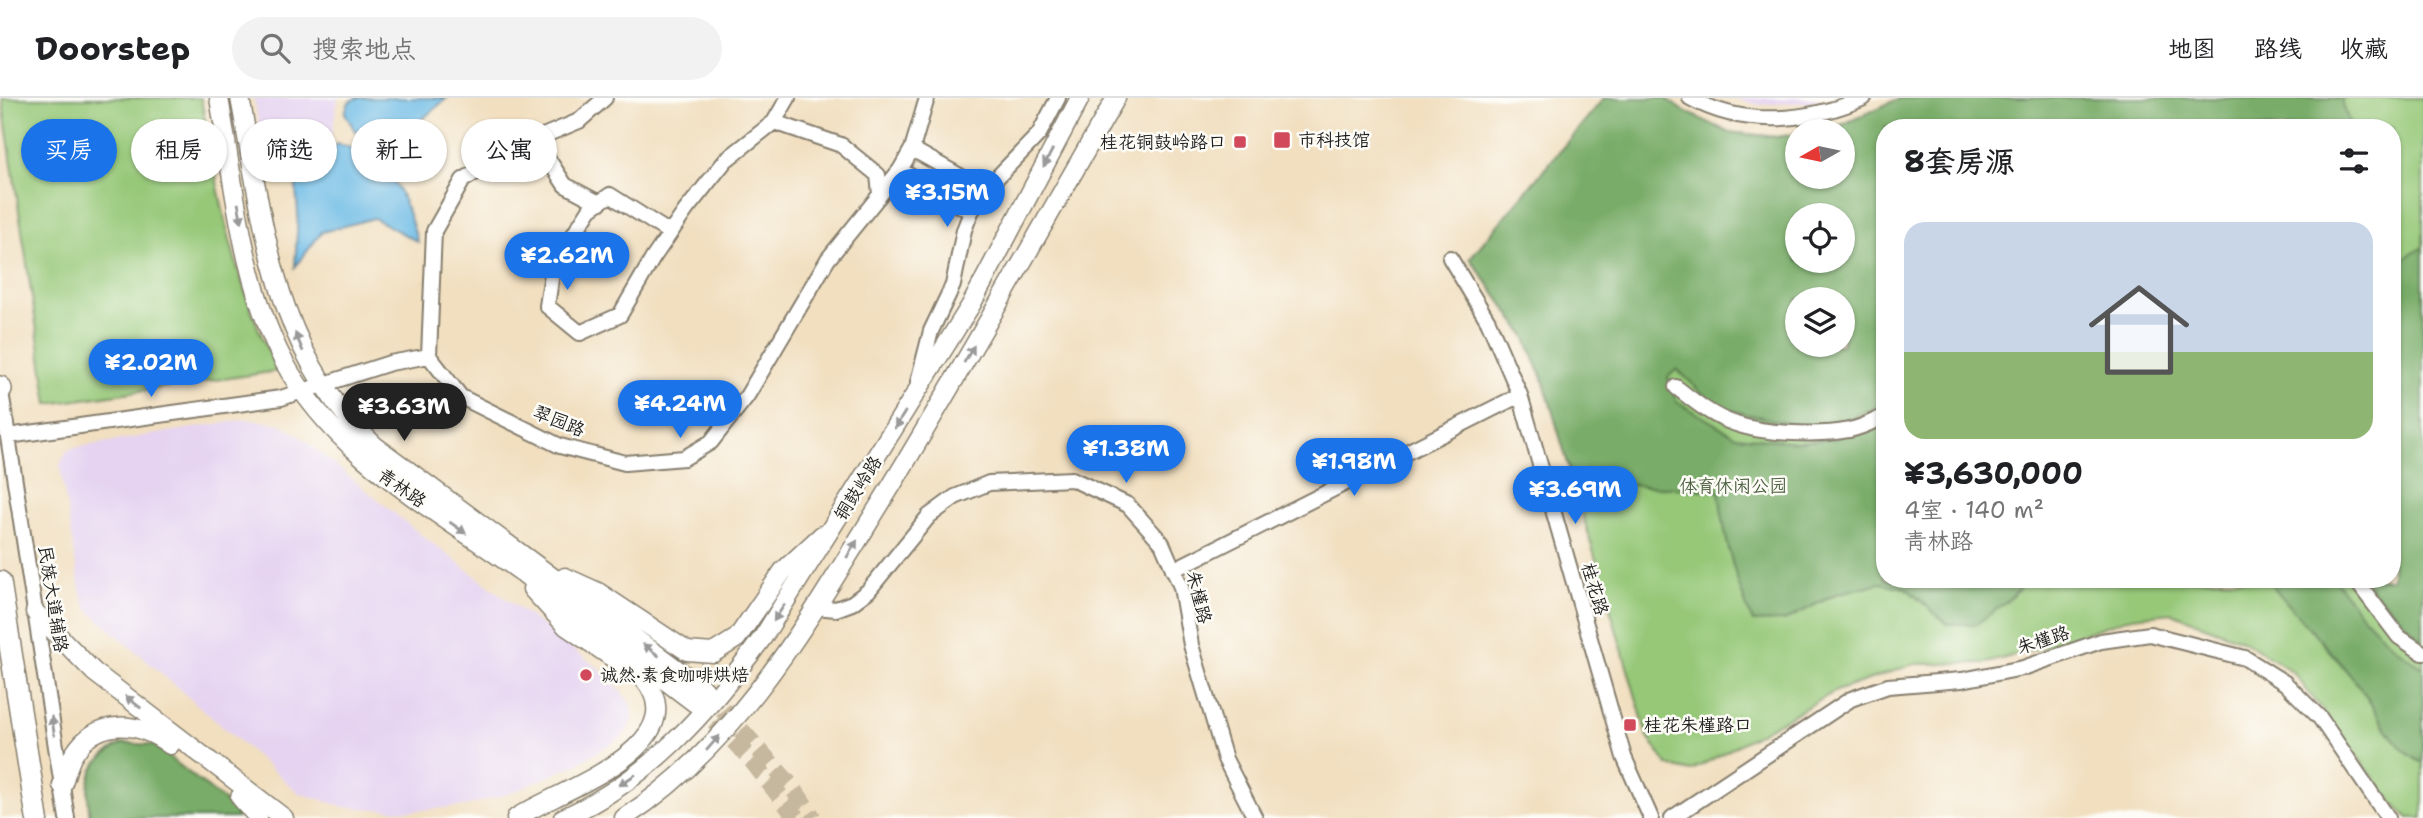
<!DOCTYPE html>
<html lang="zh">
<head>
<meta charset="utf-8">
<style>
  :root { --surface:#fff; --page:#f2f2f2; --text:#202124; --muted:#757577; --line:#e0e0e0; --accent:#1a73e8 }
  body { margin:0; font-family:"Shantell Sans","LXGW WenKai TC",sans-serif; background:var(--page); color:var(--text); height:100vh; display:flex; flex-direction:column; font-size:26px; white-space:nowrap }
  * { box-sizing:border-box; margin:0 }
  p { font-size:23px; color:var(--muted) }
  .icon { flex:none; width:38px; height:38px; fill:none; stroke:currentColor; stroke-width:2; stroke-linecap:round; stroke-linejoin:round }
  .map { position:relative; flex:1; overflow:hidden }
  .sheet { position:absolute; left:1876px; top:21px; width:525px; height:469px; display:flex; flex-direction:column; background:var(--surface); border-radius:28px; box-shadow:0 2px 5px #0004 }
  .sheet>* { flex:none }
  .top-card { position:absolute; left:21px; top:21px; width:665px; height:63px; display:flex; gap:14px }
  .needle { width:46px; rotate:261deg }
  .buttons { position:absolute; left:1785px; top:21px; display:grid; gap:14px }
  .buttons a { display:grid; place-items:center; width:70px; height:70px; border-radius:50%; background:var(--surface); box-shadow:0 2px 5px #0004; font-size:35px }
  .price { position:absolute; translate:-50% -60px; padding:0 16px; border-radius:24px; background:var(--accent); color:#fff; font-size:23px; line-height:46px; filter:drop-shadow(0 2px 4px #0008) }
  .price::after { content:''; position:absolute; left:50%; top:42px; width:21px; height:16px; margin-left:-10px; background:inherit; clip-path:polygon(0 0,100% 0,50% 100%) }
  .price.on { background:#222; color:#fff }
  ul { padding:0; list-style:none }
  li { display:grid; align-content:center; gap:14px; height:371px; padding:0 28px }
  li+li { border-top:2px solid var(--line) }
  li span { display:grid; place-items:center; height:217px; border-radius:21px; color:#555 }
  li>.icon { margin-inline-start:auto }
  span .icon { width:126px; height:126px; fill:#fffc; stroke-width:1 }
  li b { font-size:30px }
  h2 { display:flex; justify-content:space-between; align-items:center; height:84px; padding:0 28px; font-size:30px }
  .chip { padding:0 24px; border-radius:32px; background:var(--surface); box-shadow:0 2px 5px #0004; font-size:24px; line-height:63px }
  .chip.on { background:var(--accent); color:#fff }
  header { display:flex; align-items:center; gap:42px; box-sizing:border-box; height:98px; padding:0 35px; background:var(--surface); border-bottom:2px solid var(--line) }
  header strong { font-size:33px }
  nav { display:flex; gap:38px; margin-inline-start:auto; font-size:24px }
  .search { width:490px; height:63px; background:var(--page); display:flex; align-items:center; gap:18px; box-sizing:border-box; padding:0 24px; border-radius:38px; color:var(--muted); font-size:26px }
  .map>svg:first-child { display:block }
  .built { fill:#e5d3f1 }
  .green { fill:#96c878; stroke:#59724a; stroke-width:2; fill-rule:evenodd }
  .forest { fill:#78ac68; stroke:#4a6442; stroke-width:2; fill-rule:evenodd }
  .water { fill:#6abae5; stroke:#436b80; stroke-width:2 }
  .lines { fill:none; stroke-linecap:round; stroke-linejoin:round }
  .major-tunnel { stroke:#c6b89f; stroke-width:18; stroke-dasharray:18 9; stroke-linecap:butt }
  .minor-casing { stroke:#867e6e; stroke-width:18 }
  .major-casing { stroke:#867e6e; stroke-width:21 }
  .highway-casing { stroke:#867e6e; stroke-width:24 }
  .minor { stroke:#fff; stroke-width:14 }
  .major { stroke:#fff; stroke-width:18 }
  .highway { stroke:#fff; stroke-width:21 }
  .oneway { fill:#999 }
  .poi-dot { fill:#d1495b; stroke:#fdfcf7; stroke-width:2.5 }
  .labels { text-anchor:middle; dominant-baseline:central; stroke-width:5; stroke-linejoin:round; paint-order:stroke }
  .poi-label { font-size:18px; fill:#1c1c1c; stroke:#fdfcf7; text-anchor:start }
  .street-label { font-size:18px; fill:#1c1c1c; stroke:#fdfcf7 }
  .park-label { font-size:18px; fill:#4d6141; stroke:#fdfcf7 }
</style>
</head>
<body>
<header>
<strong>Doorstep</strong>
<div class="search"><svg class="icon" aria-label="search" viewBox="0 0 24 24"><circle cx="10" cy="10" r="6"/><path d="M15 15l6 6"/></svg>搜索地点</div>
<nav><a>地图</a><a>路线</a><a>收藏</a></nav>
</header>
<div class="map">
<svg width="2423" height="720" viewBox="0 0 2423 720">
  <rect width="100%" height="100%" fill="#fdfcf7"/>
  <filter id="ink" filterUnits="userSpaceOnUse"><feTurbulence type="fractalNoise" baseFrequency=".0143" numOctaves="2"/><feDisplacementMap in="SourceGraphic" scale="14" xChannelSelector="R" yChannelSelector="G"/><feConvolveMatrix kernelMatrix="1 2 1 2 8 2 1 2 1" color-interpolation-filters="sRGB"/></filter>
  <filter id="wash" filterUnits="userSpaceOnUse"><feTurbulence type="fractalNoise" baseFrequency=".00686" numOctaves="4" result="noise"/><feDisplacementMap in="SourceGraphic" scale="28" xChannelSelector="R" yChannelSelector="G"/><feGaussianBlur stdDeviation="1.57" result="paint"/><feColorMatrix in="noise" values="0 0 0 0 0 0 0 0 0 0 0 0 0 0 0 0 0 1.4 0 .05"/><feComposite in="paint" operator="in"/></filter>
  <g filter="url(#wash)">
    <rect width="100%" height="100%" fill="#f1dfc0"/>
    <path class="built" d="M254 0H338L332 36 264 56Z
      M1731 0H1820L1810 4 1759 7Z
      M247 321 281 326 301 339 420 436 609 578 632 608V624L624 638 577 666 511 695 465 708 411 713 344 709 299 695 87 511 80 492 60 367 66 354 72 350Z"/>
    <path class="green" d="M2 0H201C218 93 234 188 278 273L48 306Z
      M1604 0H1666L1680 11 1728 34 1777 39 1797 36V79H1843V33H1814L1835 30 1900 0H2423V720H2408L2397 710 2293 574 2242 542 2172 515 2132 519 2047 548 1987 565 1914 566 1836 593 1691 673 1667 667 1647 637 1544 284 1525 238 1470 160ZM1885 30H2392V481H1885ZM1797 117H1843V163H1797ZM1797 201H1843V247H1797Z"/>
    <path class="forest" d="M1604 0H1666L1680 11 1728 34 1777 39 1797 36V79H1843V33H1814L1835 30 1900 0H2341L2351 30H1885V305L1851 320 1808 330 1716 309 1677 271 1668 279 1677 304 1736 338 1797 344 1833 341 1885 324V481H2027L2013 498 1977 526H1947L1906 490 1880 485 1836 496 1784 523 1753 524C1734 481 1724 440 1719 393L1615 386 1570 373 1544 284 1525 238 1470 160ZM1797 117H1843V163H1797ZM1797 201H1843V247H1797Z
      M2423 149V542L2374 494 2366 481H2392V168Z
      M2267 481H2335C2358 516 2388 547 2423 570V665C2390 651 2377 609 2355 583 2327 548 2295 516 2267 481Z
      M123 645 154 647 232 709 238 720H90C84 682 89 663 123 645Z"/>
    <path class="water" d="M356 0H447L391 48 371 45 370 35 355 33 345 15 349 4Z
      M337 46C393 58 402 95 418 144L374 120 322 134 295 169 298 116 295 75 316 66Z"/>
  </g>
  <g filter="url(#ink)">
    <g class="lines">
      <path class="major-tunnel" d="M705 592 792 689 813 720
        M695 605 747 656 797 720"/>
      <defs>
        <path id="minor" d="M1690 0C1744 30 1808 24 1864 0
          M774 24 841 47 878 77 880 96
          M535 41 565 87 599 105
          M912 51 985 92
          M900 72 971 114
          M670 135 610 97 590 111 553 169 547 208 580 235 620 217 653 160 686 112 726 62 774 24 788 0
          M1450 160 1488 223 1520 297 1624 659 1651 720
          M429 258 434 133 463 82 519 48 579 23 605 0
          M918 284 931 233 953 187 964 132 971 114 985 92 1039 36 1058 0
          M0 287 67 720
          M1676 289C1695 304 1713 319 1736 326 1764 336 1820 338 1849 332 1861 330 1874 323 1885 318
          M8 338 281 300 390 265 429 258 461 299 560 348 625 365 684 360 711 344 747 298 828 161 900 72 912 51 927 0
          M1173 472 1520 297
          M2355 481 2399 539 2423 555
          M816 509 836 511 852 505 868 493 929 418 955 399 989 385 1072 381 1128 407 1162 445 1181 489 1191 547 1225 661 1255 720
          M1672 720 1851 601 1888 588 1962 582 2023 570 2101 543 2150 536 2245 560 2285 585 2320 620 2388 720"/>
        <path id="major" d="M219 0C234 86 242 183 283 262 334 357 428 407 513 468 574 512 634 559 695 605
          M240 0C264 127 274 256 375 348L705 592
          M565 479 598 494 687 553 713 555 737 540 783 473 822 437
          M35 514 94 574 284 720
          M62 687C66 677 68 665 74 656 98 618 139 624 170 647
          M240 699 258 720
          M516 720C554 694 699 649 644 581L566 528 532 491
          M563 720C649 682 709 613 763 539L971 207 1080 0
          M624 720C741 644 810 519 882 403 963 271 1038 135 1116 0"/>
        <path id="highway" d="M0 289 1 291
          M0 484 37 720"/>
      </defs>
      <use href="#minor" class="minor-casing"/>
      <use href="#major" class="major-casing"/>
      <use href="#highway" class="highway-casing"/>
      <use href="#minor" class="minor"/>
      <use href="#major" class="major"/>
      <use href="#highway" class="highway"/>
    </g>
    <defs><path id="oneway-solid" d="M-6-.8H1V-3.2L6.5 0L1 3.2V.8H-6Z" transform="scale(1.75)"/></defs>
    <g class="oneway">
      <use href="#oneway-solid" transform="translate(1048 60) rotate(118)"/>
      <use href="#oneway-solid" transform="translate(240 115) rotate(79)"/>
      <use href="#oneway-solid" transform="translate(299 244) rotate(-113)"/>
      <use href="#oneway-solid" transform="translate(969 256) rotate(-60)"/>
      <use href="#oneway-solid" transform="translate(900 322) rotate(122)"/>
      <use href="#oneway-solid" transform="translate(458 430) rotate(35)"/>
      <use href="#oneway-solid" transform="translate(852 451) rotate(-58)"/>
      <use href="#oneway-solid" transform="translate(779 515) rotate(123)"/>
      <use href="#oneway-solid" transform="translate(651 552) rotate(-143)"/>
      <use href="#oneway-solid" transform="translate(133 604) rotate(-142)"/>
      <use href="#oneway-solid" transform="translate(53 628) rotate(-99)"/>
      <use href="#oneway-solid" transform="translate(713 645) rotate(-49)"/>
      <use href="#oneway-solid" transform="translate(627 682) rotate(147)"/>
    </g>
  </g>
  <g class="poi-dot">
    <rect x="1273" y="33" width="18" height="18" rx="3.5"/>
    <rect x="1233" y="37" width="14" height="14" rx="3.5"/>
    <circle cx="586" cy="577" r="7"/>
    <rect x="1623" y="620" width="14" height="14" rx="3.5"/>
  </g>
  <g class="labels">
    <g class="poi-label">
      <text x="1298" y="42">市科技馆</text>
      <text x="1226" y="44" text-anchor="end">桂花铜鼓岭路口</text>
      <text x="600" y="577">诚然·素食咖啡烘焙</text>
      <text x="1644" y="627">桂花朱槿路口</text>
    </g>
    <g class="street-label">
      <text transform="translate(559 323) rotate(22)">翠园路</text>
      <text transform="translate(402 390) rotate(35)">青林路</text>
      <text transform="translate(858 390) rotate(-58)">铜鼓岭路</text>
      <text transform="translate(1595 491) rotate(74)">桂花路</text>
      <text transform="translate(1199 499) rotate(76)">朱槿路</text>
      <text transform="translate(53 501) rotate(81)">民族大道辅路</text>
      <text transform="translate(2043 542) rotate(-18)">朱槿路</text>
    </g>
    <g class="park-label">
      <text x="1733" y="388">体育休闲公园</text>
    </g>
  </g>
</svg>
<div class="buttons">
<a><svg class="needle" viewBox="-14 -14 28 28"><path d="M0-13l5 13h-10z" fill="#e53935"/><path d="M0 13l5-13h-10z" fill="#757577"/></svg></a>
<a><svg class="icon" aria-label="locate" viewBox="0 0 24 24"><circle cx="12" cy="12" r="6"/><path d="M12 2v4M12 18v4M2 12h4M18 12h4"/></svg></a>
<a><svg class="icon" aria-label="layers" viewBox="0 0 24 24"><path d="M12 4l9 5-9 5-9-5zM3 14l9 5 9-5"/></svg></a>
</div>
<b class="price" style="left:947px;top:131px">¥3.15M</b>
<b class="price" style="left:567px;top:194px">¥2.62M</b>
<b class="price" style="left:151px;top:301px">¥2.02M</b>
<b class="price" style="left:680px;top:342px">¥4.24M</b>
<b class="price on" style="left:404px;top:345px">¥3.63M</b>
<b class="price" style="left:1126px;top:387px">¥1.38M</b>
<b class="price" style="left:1354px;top:400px">¥1.98M</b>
<b class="price" style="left:1575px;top:428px">¥3.69M</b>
<div class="top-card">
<a class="chip on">买房</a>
<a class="chip">租房</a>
<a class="chip">筛选</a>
<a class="chip">新上</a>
<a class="chip">公寓</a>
</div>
<section class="sheet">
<h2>8套房源<svg class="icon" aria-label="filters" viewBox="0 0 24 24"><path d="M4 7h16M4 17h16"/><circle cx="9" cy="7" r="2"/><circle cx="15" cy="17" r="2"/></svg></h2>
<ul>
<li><span style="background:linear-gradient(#c9d6e8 60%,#8fb573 0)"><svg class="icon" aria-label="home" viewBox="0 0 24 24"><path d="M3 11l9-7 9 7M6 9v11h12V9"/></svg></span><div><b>¥3,630,000</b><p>4室 · 140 m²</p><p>青林路</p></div></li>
</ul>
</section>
</div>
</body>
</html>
